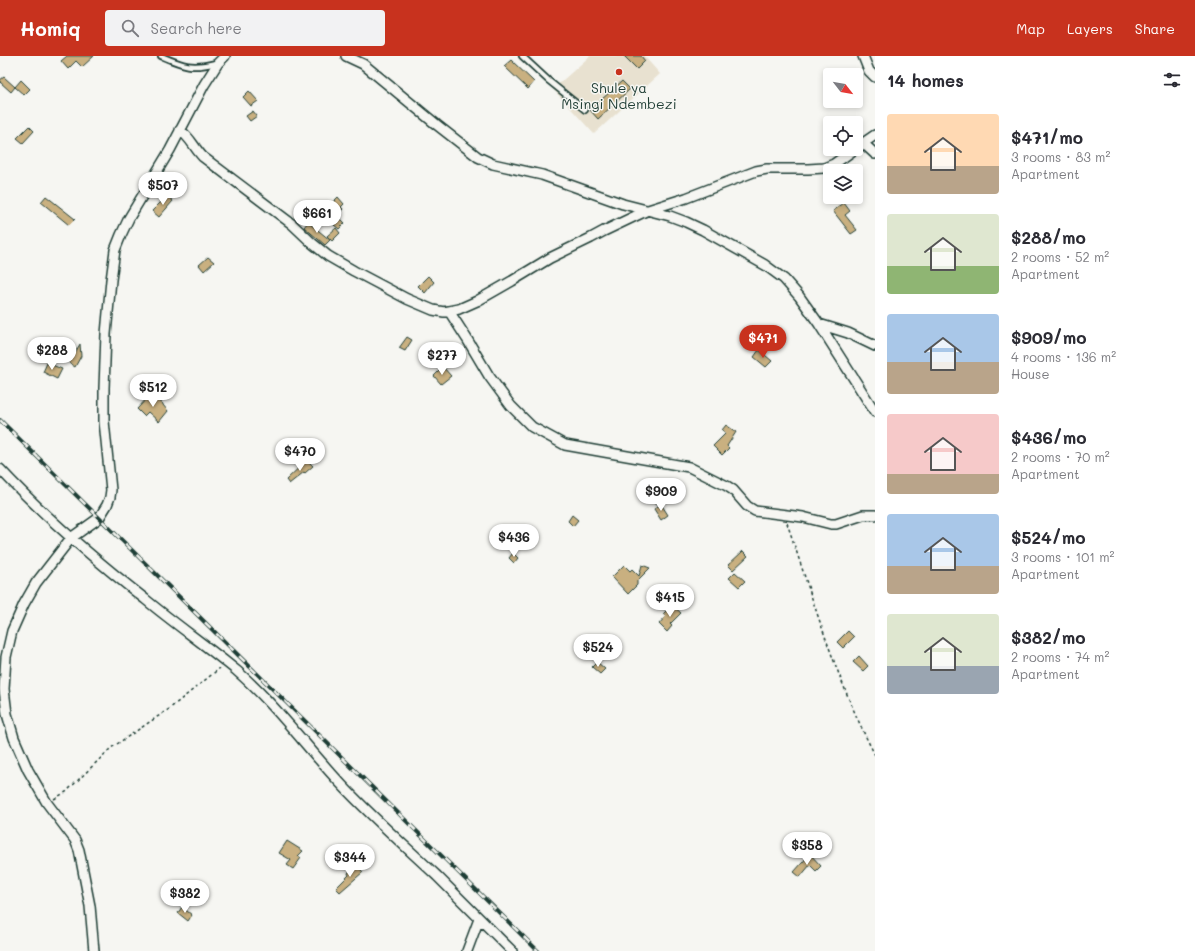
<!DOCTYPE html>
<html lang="en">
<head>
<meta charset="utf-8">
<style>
  :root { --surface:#fff; --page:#f2f2f3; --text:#2b2b33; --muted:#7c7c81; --accent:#c8321e }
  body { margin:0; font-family:Mali,sans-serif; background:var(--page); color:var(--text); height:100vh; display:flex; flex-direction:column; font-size:15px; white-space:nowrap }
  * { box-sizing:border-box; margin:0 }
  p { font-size:13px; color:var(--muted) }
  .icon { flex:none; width:22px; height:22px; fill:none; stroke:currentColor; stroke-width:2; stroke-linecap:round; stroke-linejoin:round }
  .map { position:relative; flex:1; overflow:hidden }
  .panel { display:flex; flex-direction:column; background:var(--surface); width:320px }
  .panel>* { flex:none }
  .needle { width:26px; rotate:121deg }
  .fabs { position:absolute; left:823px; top:12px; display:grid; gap:8px }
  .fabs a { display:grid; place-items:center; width:40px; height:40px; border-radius:4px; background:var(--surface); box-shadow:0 2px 6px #0003; font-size:20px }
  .price { position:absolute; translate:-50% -34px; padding:0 9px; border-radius:14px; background:#fff; color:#222; font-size:13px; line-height:26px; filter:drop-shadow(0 1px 2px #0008) }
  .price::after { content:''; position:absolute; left:50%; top:24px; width:12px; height:9px; margin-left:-6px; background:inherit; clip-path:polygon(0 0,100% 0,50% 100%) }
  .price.selected { background:var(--accent); color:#fff }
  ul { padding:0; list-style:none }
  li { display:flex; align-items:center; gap:12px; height:100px; padding:0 12px }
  li span { display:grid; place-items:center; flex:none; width:112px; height:80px; border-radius:4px; color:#555 }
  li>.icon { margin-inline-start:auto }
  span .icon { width:48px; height:48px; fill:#fffc; stroke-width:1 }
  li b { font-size:17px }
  h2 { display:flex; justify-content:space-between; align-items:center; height:48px; padding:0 12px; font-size:17px }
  header { display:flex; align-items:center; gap:24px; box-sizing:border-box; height:56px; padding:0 20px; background:var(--accent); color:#fff }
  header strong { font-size:19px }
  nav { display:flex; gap:22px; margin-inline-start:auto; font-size:14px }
  .search { width:280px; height:36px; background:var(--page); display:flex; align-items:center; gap:10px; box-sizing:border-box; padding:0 14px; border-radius:4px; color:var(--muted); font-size:15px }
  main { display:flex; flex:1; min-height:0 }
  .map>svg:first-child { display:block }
  .built { fill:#e8e1d0 }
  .building { fill:#c9b080; stroke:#1f3d34 }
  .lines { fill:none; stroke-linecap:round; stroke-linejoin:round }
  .service-casing { stroke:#1f3d34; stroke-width:8 }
  .minor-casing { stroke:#1f3d34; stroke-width:12 }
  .path { stroke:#1f3d34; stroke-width:1.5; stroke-dasharray:3 3; stroke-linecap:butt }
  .service { stroke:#f6f6f2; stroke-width:4.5 }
  .minor { stroke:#f6f6f2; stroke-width:9 }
  .rail-casing { stroke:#1f3d34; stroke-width:4 }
  .rail { stroke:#f6f6f2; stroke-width:2.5; stroke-dasharray:8; stroke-linecap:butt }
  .poi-dot { fill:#c8321e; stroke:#f6f6f2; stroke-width:1.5 }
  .labels { text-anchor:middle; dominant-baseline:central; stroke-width:3; stroke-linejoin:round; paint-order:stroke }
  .poi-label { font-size:14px; fill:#1f3d34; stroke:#f6f6f2 }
</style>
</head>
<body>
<header>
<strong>Homiq</strong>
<div class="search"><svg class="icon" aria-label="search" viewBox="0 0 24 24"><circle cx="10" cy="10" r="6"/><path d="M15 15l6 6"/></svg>Search here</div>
<nav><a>Map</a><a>Layers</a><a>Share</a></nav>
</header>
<main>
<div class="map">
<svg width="875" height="895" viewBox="0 0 875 895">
  <rect width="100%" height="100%" fill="#f6f6f2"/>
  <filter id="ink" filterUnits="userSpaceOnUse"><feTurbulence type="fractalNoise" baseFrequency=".025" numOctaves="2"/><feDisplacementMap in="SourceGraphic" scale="8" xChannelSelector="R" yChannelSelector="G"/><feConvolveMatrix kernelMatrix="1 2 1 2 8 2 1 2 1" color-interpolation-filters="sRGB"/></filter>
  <g filter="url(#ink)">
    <path class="built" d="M590 0H644L660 18 594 78 553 33Z"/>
    <path class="building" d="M67 0H94L82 11 76 5 68 13 61 5Z
      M624 0H641L645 5 637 13Z
      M511 4 534 26 528 33 504 10Z
      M4 21 15 31 11 36 0 26V24Z
      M21 24 30 33 24 39 15 31Z
      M622 25 630 33 598 63 590 54Z
      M249 35 258 45 251 50 243 41Z
      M253 55 257 60 250 65 246 60Z
      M29 70 34 75 23 87 17 82Z
      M46 140 75 163 69 169 41 146Z
      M167 140 173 145 159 161 152 155Z
      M338 141 344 148 341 151 343 153 337 159 328 151Z
      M844 147 850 155 845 159 857 174 851 178 833 155Z
      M340 162 345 167 339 173 334 169Z
      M308 166 330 184 325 189 304 171Z
      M336 172 340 177 332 185 327 180Z
      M208 201 214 206 204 215 199 209Z
      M428 220 434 226 425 237 418 230Z
      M407 281 412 284 405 295 399 292Z
      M80 288 81 300 75 311 69 307Z
      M759 294 772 305 766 311 754 301Z
      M47 307 62 313 57 323 43 316Z
      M443 311 451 320 441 328 434 320Z
      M151 338 163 348V349L168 355 159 366 148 356 144 360 137 353Z
      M726 369 736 376 727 390 729 392 722 399 713 390 726 377 722 374Z
      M307 404 313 410 305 417 304 416 289 428 286 424Z
      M659 439 663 445 657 448 653 442Z
      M661 448 668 459 661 464 654 453Z
      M572 459 578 464 573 470 568 465Z
      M743 495 748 500 733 514 728 509Z
      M513 497 518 502 514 507 509 502Z
      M624 509 630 515 632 513 639 520 642 509 650 512 637 525V529L628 538 612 521Z
      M735 516 745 525 739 531 729 522Z
      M672 549 681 557 670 568 672 570 667 576 659 568 666 560 663 558Z
      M848 575 854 581 843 592 837 586Z
      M859 600 868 610 863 615 853 606Z
      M597 606 605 613 600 618 592 611Z
      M287 785 303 795 298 800 301 802 293 813 287 809 291 804 279 797Z
      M810 798 821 810 816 815 810 809 800 821 794 816Z
      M356 809 363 816 340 836 336 832 349 819 348 817Z
      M182 851 192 859 188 865 178 857Z"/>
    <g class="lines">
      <defs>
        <path id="service" d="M161 0C184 10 192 13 216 7
          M522 0 549 25 585 54"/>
        <path id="minor" d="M346 0 363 8 437 69 478 101 493 108 542 119 623 148 670 160 686 166 703 174 765 209 784 223 799 240 819 268 875 356
          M863 0 869 15 875 21
          M180 74C191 82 194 92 203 101L292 168 312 187 328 200 354 215 407 243 433 254 444 256 459 253 477 245 512 225 550 202 591 182 604 175 648 154 686 142 756 115 767 113H808L824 112 834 108 855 93
          M863 87 875 98
          M856 92 875 79
          M449 255 467 283 489 320 511 350 532 371 565 389 689 411 727 430 733 434 747 450 755 455 803 461 831 468H836L863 459H875
          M819 268 848 277 875 290
          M0 413C44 460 94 503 145 543 175 568 207 590 237 615 276 649 307 692 342 729 372 761 405 790 437 820 462 845 487 870 512 895
          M94 895 90 850 79 794 75 784 47 747 28 714 14 682 7 658 4 633 6 601 12 575 24 548 36 527 71 482 99 462 107 449 110 441 111 434 104 365V332L106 278 111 224 115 194 121 179 129 162 170 94 204 29 218 7 225 0
          M467 895 479 863"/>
      </defs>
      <use href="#service" class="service-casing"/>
      <use href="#minor" class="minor-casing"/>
      <path class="path" d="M787 467C813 544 837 626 875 699
        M54 743 66 736 111 692 169 653 220 612"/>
      <use href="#service" class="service"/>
      <use href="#minor" class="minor"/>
      <defs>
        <path id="rail" d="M0 364 538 895"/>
      </defs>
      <use href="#rail" class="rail-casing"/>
      <use href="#rail" class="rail"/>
    </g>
  </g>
  <circle class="poi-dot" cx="619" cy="16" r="4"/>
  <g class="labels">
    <g class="poi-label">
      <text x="619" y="31">Shule ya<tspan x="619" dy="16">Msingi Ndembezi</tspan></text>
    </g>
  </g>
</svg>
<div class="fabs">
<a><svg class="needle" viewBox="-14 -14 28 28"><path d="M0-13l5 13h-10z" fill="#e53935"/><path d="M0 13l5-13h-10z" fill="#7c7c81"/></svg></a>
<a><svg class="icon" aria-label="locate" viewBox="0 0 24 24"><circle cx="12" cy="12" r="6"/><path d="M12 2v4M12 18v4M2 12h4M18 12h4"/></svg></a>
<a><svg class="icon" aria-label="layers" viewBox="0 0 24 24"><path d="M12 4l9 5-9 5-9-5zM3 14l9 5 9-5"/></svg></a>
</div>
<b class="price" style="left:163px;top:150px">$507</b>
<b class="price" style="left:317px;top:178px">$661</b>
<b class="price selected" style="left:763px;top:303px">$471</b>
<b class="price" style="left:52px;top:315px">$288</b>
<b class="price" style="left:442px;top:320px">$277</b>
<b class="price" style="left:153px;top:352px">$512</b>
<b class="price" style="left:300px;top:416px">$470</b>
<b class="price" style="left:661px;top:456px">$909</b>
<b class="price" style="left:514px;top:502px">$436</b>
<b class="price" style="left:670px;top:562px">$415</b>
<b class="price" style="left:598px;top:612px">$524</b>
<b class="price" style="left:807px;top:810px">$358</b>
<b class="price" style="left:350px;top:822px">$344</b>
<b class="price" style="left:185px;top:858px">$382</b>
</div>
<section class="panel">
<h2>14 homes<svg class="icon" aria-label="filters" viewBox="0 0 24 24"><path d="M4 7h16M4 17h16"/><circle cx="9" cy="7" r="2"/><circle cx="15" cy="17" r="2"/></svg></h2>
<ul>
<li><span style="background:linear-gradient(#ffd9b3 65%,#b9a48a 0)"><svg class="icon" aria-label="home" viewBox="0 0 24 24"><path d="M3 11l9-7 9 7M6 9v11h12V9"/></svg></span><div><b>$471/mo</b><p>3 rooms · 83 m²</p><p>Apartment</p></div></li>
<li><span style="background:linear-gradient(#dfe7d0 65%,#8fb573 0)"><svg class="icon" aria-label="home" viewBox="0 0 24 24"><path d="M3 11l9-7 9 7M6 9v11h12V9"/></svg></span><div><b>$288/mo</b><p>2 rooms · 52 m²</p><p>Apartment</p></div></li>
<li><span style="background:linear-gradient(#a9c7e8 60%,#b9a48a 0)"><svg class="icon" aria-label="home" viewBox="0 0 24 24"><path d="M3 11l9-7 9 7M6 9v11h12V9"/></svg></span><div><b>$909/mo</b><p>4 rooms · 136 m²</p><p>House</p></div></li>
<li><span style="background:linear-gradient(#f6c9c9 75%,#b9a48a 0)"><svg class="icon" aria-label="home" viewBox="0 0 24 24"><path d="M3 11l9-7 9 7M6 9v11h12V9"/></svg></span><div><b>$436/mo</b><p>2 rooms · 70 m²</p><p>Apartment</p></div></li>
<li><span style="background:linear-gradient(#a9c7e8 65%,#b9a48a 0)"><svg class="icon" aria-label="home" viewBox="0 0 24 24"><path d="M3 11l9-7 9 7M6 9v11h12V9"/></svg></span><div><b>$524/mo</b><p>3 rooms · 101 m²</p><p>Apartment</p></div></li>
<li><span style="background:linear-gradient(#dfe7d0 65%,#9aa5b1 0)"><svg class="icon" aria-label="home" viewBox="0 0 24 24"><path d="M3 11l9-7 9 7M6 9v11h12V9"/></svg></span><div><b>$382/mo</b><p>2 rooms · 74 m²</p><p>Apartment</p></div></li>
</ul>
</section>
</main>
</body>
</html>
